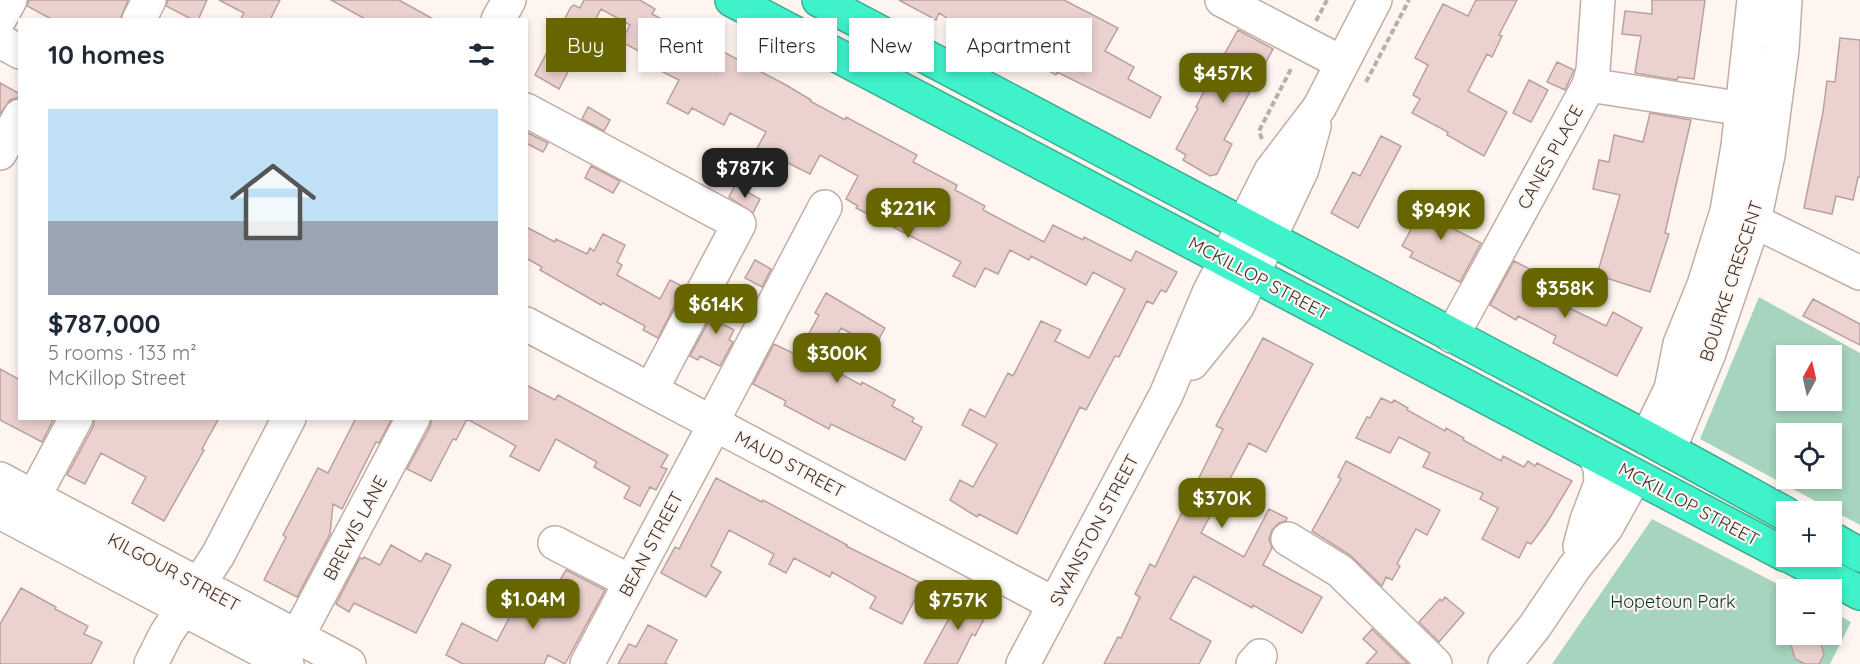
<!DOCTYPE html>
<html lang="en">
<head>
<meta charset="utf-8">
<style>
  :root { --surface:#fff; --page:#f6f6f7; --text:#1f2937; --muted:#747a83; --accent:#666500 }
  body { margin:0; font-family:Quicksand,sans-serif; background:var(--page); color:var(--text); height:100vh; display:flex; flex-direction:column; font-size:22px; white-space:nowrap }
  * { box-sizing:border-box; margin:0 }
  p { font-size:20px; color:var(--muted) }
  .icon { flex:none; width:33px; height:33px; fill:none; stroke:currentColor; stroke-width:2; stroke-linecap:round; stroke-linejoin:round }
  .map { position:relative; flex:1; overflow:hidden }
  .details { position:absolute; left:18px; top:18px; width:510px; height:402px; display:flex; flex-direction:column; background:var(--surface); border-radius:0px; box-shadow:0 3px 9px #0003 }
  .details>* { flex:none }
  .banner { position:absolute; left:546px; top:18px; width:570px; height:54px; display:flex; gap:12px }
  .needle { width:39px; rotate:8deg }
  .fabs { position:absolute; left:1776px; top:345px; display:grid; gap:12px }
  .fabs a { display:grid; place-items:center; width:66px; height:66px; border-radius:0px; background:var(--surface); box-shadow:0 3px 9px #0003; font-size:30px }
  .price { position:absolute; translate:-50% -51px; padding:0 14px; border-radius:12px; background:var(--accent); color:#fff; font-size:20px; line-height:39px; filter:drop-shadow(0 2px 3px #0008) }
  .price::after { content:''; position:absolute; left:50%; top:36px; width:18px; height:14px; margin-left:-9px; background:inherit; clip-path:polygon(0 0,100% 0,50% 100%) }
  .price.selected { background:#222; color:#fff }
  ul { padding:0; list-style:none }
  li { display:grid; align-content:center; gap:12px; height:318px; padding:0 30px }
  li span { display:grid; place-items:center; height:186px; border-radius:0px; color:#555 }
  li>.icon { margin-inline-start:auto }
  span .icon { width:108px; height:108px; fill:#fffc; stroke-width:1 }
  li b { font-size:26px }
  h2 { display:flex; justify-content:space-between; align-items:center; height:72px; padding:0 30px; font-size:26px }
  .tag { padding:0 21px; border-radius:0px; background:var(--surface); box-shadow:0 3px 9px #0003; font-size:21px; line-height:54px }
  .tag.selected { background:var(--accent); color:#fff }
  .map>svg:first-child { display:block }
  .green { fill:#a6d4be; fill-rule:evenodd }
  .building { fill:#ecd2cf; stroke:#b9a09e; stroke-width:1.5 }
  .lines { fill:none; stroke-linecap:round; stroke-linejoin:round }
  .minor-casing { stroke:#c2ada2; stroke-width:36 }
  .highway-casing { stroke:#3dae92; stroke-width:36 }
  .path { stroke:#b8afab; stroke-width:4; stroke-dasharray:6 3; stroke-linecap:butt }
  .minor { stroke:#fff; stroke-width:33 }
  .highway { stroke:#3ff2ca; stroke-width:33 }
  .labels { text-anchor:middle; dominant-baseline:central; stroke-width:4.5; stroke-linejoin:round; paint-order:stroke }
  .street-label { font-size:18px; fill:#382f2b; stroke:#fef5f0 }
  .park-label { font-size:18px; fill:#023222; stroke:#fef5f0 }
</style>
</head>
<body>
<div class="map">
<svg width="1860" height="664" viewBox="0 0 1860 664">
  <rect width="100%" height="100%" fill="#fef5f0"/>
  <path class="green" d="M1759 297 1860 353V525L1700 439ZM1786 356H1832V400H1786ZM1786 434H1832V478H1786Z
    M1652 519 1787 589 1786 634H1832V612L1851 622 1830 664H1552Z"/>
  <path class="building" d="M29 0H128L120 20H53L27 6Z
    M168 0H207L198 20H193L166 6Z
    M219 0H280L270 20H240L244 13Z
    M331 0H399L435 20H367Z
    M584 0H640L655 9 652 14 786 85 811 100 810 101 845 120 846 117 917 155 913 162 957 185 955 190 985 206 983 210 1044 242 1053 225 1083 240 1084 237 1131 261 1136 251 1177 272 1166 292 1161 290 1153 304 1147 301 1119 357 1115 356 1086 410 1080 407 1017 534 979 514 977 517 950 500 960 480 973 487 997 444 962 425 970 409 985 417 1008 373 1013 376 1041 321 1061 330 1055 341 1089 358 1125 289 1093 272 1086 285 1031 256 1029 260 1010 250 998 274 985 268 975 287 953 276 961 262 856 208 858 206 846 199 858 176 820 155 810 174 780 159 777 164 755 152 766 132 730 113 724 125 692 108 688 114 667 103 679 80 647 64 651 57 621 42 630 25 601 9 559 89 535 75 571 7 574 5 580 8Z
    M899 0H1064L1118 28 1105 51 1134 67 1128 79 1161 97 1150 118 1057 72 1056 75 998 43 969 29 968 31 939 13 936 20Z
    M1476 0H1517L1499 35 1502 36 1492 57 1487 54 1468 91 1507 112 1484 156 1447 135 1448 132 1412 113 1420 99 1413 95 1428 65 1415 58 1443 4 1468 16Z
    M1652 0H1705L1694 79 1678 77 1677 80 1635 73 1641 36 1622 34 1625 11 1652 14Z
    M1238 30 1273 49 1224 140 1232 144 1217 174 1210 176 1183 160 1186 155 1176 149 1198 108 1196 107 1212 76Z
    M1840 38 1860 40V177H1858L1853 200 1836 196 1832 214 1804 208 1823 112 1827 81 1835 82Z
    M1557 62 1574 70 1565 90 1547 82Z
    M1529 80 1548 90 1531 122 1513 113Z
    M0 83 20 94V97L10 100 0 114Z
    M588 107 610 120 604 131 582 119Z
    M1650 113 1691 120 1665 233 1669 234 1650 292 1597 275 1620 195 1593 189 1599 160 1609 162 1614 135 1643 142Z
    M526 132 548 143 543 152 526 143Z
    M1381 136 1401 146 1358 228 1331 213 1353 172 1360 176Z
    M591 166 620 181 613 193 585 178Z
    M735 185 760 199 753 213 729 197Z
    M1429 196 1458 211 1450 227 1481 243 1460 282 1410 257 1413 252 1402 246Z
    M526 227 555 242 556 239 587 254 590 248 594 251 603 234 625 245 617 262 622 265 617 275 660 299 670 280 684 287 658 338 643 330 645 326 603 303 601 305 540 270 542 267 526 258Z
    M755 260 771 269 762 287 745 278Z
    M1514 261 1575 292 1567 307 1606 326 1613 312 1642 328 1617 376 1553 343 1556 336 1518 316 1516 320 1490 305Z
    M727 287 735 292 719 322 734 330 729 340 733 342 720 366 700 356 698 360 690 356Z
    M826 293 885 328 875 346 841 328 822 364 861 385 862 382 895 400 892 406 914 418 912 422 922 427 905 460 831 424 829 429 784 405 786 401 753 384 774 344 797 355 819 315 815 313Z
    M1813 299 1860 324V345L1803 316Z
    M1263 338 1313 364 1266 452 1249 443 1201 533 1244 557 1269 509 1287 518 1286 521 1279 523 1272 530 1269 539 1272 548 1263 565 1322 597 1302 633 1253 605 1252 608 1194 576 1170 619 1211 641 1199 664H1104L1118 637 1121 638 1140 597 1135 594 1150 564 1155 567 1223 429 1216 426Z
    M0 369 20 380V418H54L42 442 0 420Z
    M526 385 555 400 558 395 668 455 661 467 667 469 656 490 650 487 640 506 624 498 630 487 594 467 597 462 556 439 539 471 510 456 516 446 467 419 456 440 453 439 431 481 407 469 430 427 432 418H526Z
    M1381 398 1392 403 1394 400 1408 408 1407 410 1445 431 1446 428 1464 438 1463 440 1501 461 1503 456 1524 467 1528 461 1535 466 1537 463 1572 481 1546 524 1531 544 1527 542 1519 558 1482 539 1498 508 1480 499 1483 493 1423 467 1430 453 1399 437 1390 453 1356 438 1367 417 1370 418Z
    M95 418H219L202 449 204 450 164 521 132 503 146 477 101 453 85 484 67 475 93 427Z
    M356 418H392L379 443 376 442 342 509 333 504 330 534 297 597 264 580 286 537 283 535 318 468 328 473Z
    M1346 461 1440 510 1427 535 1416 529 1397 564 1400 566 1392 580 1386 577 1382 586 1350 555 1312 531 1341 479 1338 477Z
    M716 478 762 502 763 500 847 545 846 546 923 584 902 624 870 608 876 597 832 572 830 577 794 558 786 573 769 564 774 554 729 530 711 566 721 572 706 597 661 573 675 547 679 549Z
    M391 545 421 562 426 553 451 565 416 633 354 603 349 612 336 604 360 558 363 559 364 557 380 565Z
    M566 570 605 590 565 664 548 655 544 664H463L446 655 462 623 497 641 516 605 541 617 542 616 546 618 565 583 560 580Z
    M21 588 56 607 55 609 88 626 84 634 102 642 91 664H0V624Z
    M963 593 990 608 975 636 972 634 957 664H924Z
    M1445 597 1464 613 1439 642 1419 622 1440 599 1442 601Z
    M648 625 677 640 665 663 668 664H618L629 644 636 647Z
    M1372 629 1408 664H1366L1377 652 1363 639Z
    M1788 634H1818L1824 655 1819 664H1805L1795 659Z"/>
  <g class="lines">
    <defs>
      <path id="minor" d="M1222 0 1342 63
        M0 18 10 0
        M139 20 149 0
        M498 20 509 0
        M0 41 20 52
        M1589 85 1763 112
        M526 110 739 224 651 390
        M0 153 20 116
        M1735 213 1754 221 1860 273
        M526 324 1054 604
        M1452 336 1589 85 1593 70 1598 0
        M1192 363 1237 307 1302 169 1314 126
        M712 422 825 207
        M1647 438 1671 389 1680 344 1704 285 1727 211 1738 146 1754 0
        M1669 450 1709 353 1754 221 1768 155 1782 49 1785 0
        M0 479 349 664
        M0 512 287 664
        M23 517 76 418
        M1288 539 1340 571 1435 664
        M555 543 631 582
        M1580 546 1587 520 1601 483 1600 467 1594 454
        M297 637 413 418
        M151 664 166 634 218 555 289 418
        M587 664 715 424
        M1023 664 1166 395 1209 293 1271 171 1319 108 1375 0
        M1253 664 1260 656
        M1505 664 1535 626 1574 568 1606 528 1635 476"/>
      <path id="highway" d="M732 0 1786 555
        M819 0 1647 438 1786 514
        M1832 539 1860 555
        M1790 556 1860 593"/>
    </defs>
    <use href="#minor" class="minor-casing"/>
    <use href="#highway" class="highway-casing"/>
    <path class="path" d="M1316 21 1327 0
      M1366 82 1409 0
      M1262 139 1259 131 1292 67"/>
    <use href="#minor" class="minor"/>
    <use href="#highway" class="highway"/>
  </g>
  <g class="labels">
    <g class="street-label">
      <text transform="translate(1550 157) rotate(-61)">CANES PLACE</text>
      <text transform="translate(1259 278) rotate(28)">MCKILLOP STREET</text>
      <text transform="translate(1731 281) rotate(-72)">BOURKE CRESCENT</text>
      <text transform="translate(790 464) rotate(28)">MAUD STREET</text>
      <text transform="translate(1689 504) rotate(28)">MCKILLOP STREET</text>
      <text transform="translate(355 528) rotate(-62)">BREWIS LANE</text>
      <text transform="translate(1094 530) rotate(-62)">SWANSTON STREET</text>
      <text transform="translate(651 544) rotate(-62)">BEAN STREET</text>
      <text transform="translate(174 572) rotate(28)">KILGOUR STREET</text>
    </g>
    <g class="park-label">
      <text x="1673" y="601">Hopetoun Park</text>
    </g>
  </g>
</svg>
<div class="fabs">
<a><svg class="needle" viewBox="-14 -14 28 28"><path d="M0-13l5 13h-10z" fill="#e53935"/><path d="M0 13l5-13h-10z" fill="#747a83"/></svg></a>
<a><svg class="icon" aria-label="locate" viewBox="0 0 24 24"><circle cx="12" cy="12" r="6"/><path d="M12 2v4M12 18v4M2 12h4M18 12h4"/></svg></a>
<a>+</a>
<a>−</a>
</div>
<b class="price" style="left:1223px;top:104px">$457K</b>
<b class="price selected" style="left:745px;top:199px">$787K</b>
<b class="price" style="left:908px;top:239px">$221K</b>
<b class="price" style="left:1441px;top:241px">$949K</b>
<b class="price" style="left:1565px;top:319px">$358K</b>
<b class="price" style="left:716px;top:335px">$614K</b>
<b class="price" style="left:837px;top:384px">$300K</b>
<b class="price" style="left:1222px;top:529px">$370K</b>
<b class="price" style="left:533px;top:630px">$1.04M</b>
<b class="price" style="left:958px;top:631px">$757K</b>
<div class="banner">
<a class="tag selected">Buy</a>
<a class="tag">Rent</a>
<a class="tag">Filters</a>
<a class="tag">New</a>
<a class="tag">Apartment</a>
</div>
<section class="details">
<h2>10 homes<svg class="icon" aria-label="filters" viewBox="0 0 24 24"><path d="M4 7h16M4 17h16"/><circle cx="9" cy="7" r="2"/><circle cx="15" cy="17" r="2"/></svg></h2>
<ul>
<li><span style="background:linear-gradient(#bfe0f5 60%,#9aa5b1 0)"><svg class="icon" aria-label="home" viewBox="0 0 24 24"><path d="M3 11l9-7 9 7M6 9v11h12V9"/></svg></span><div><b>$787,000</b><p>5 rooms · 133 m²</p><p>McKillop Street</p></div></li>
</ul>
</section>
</div>
</body>
</html>
